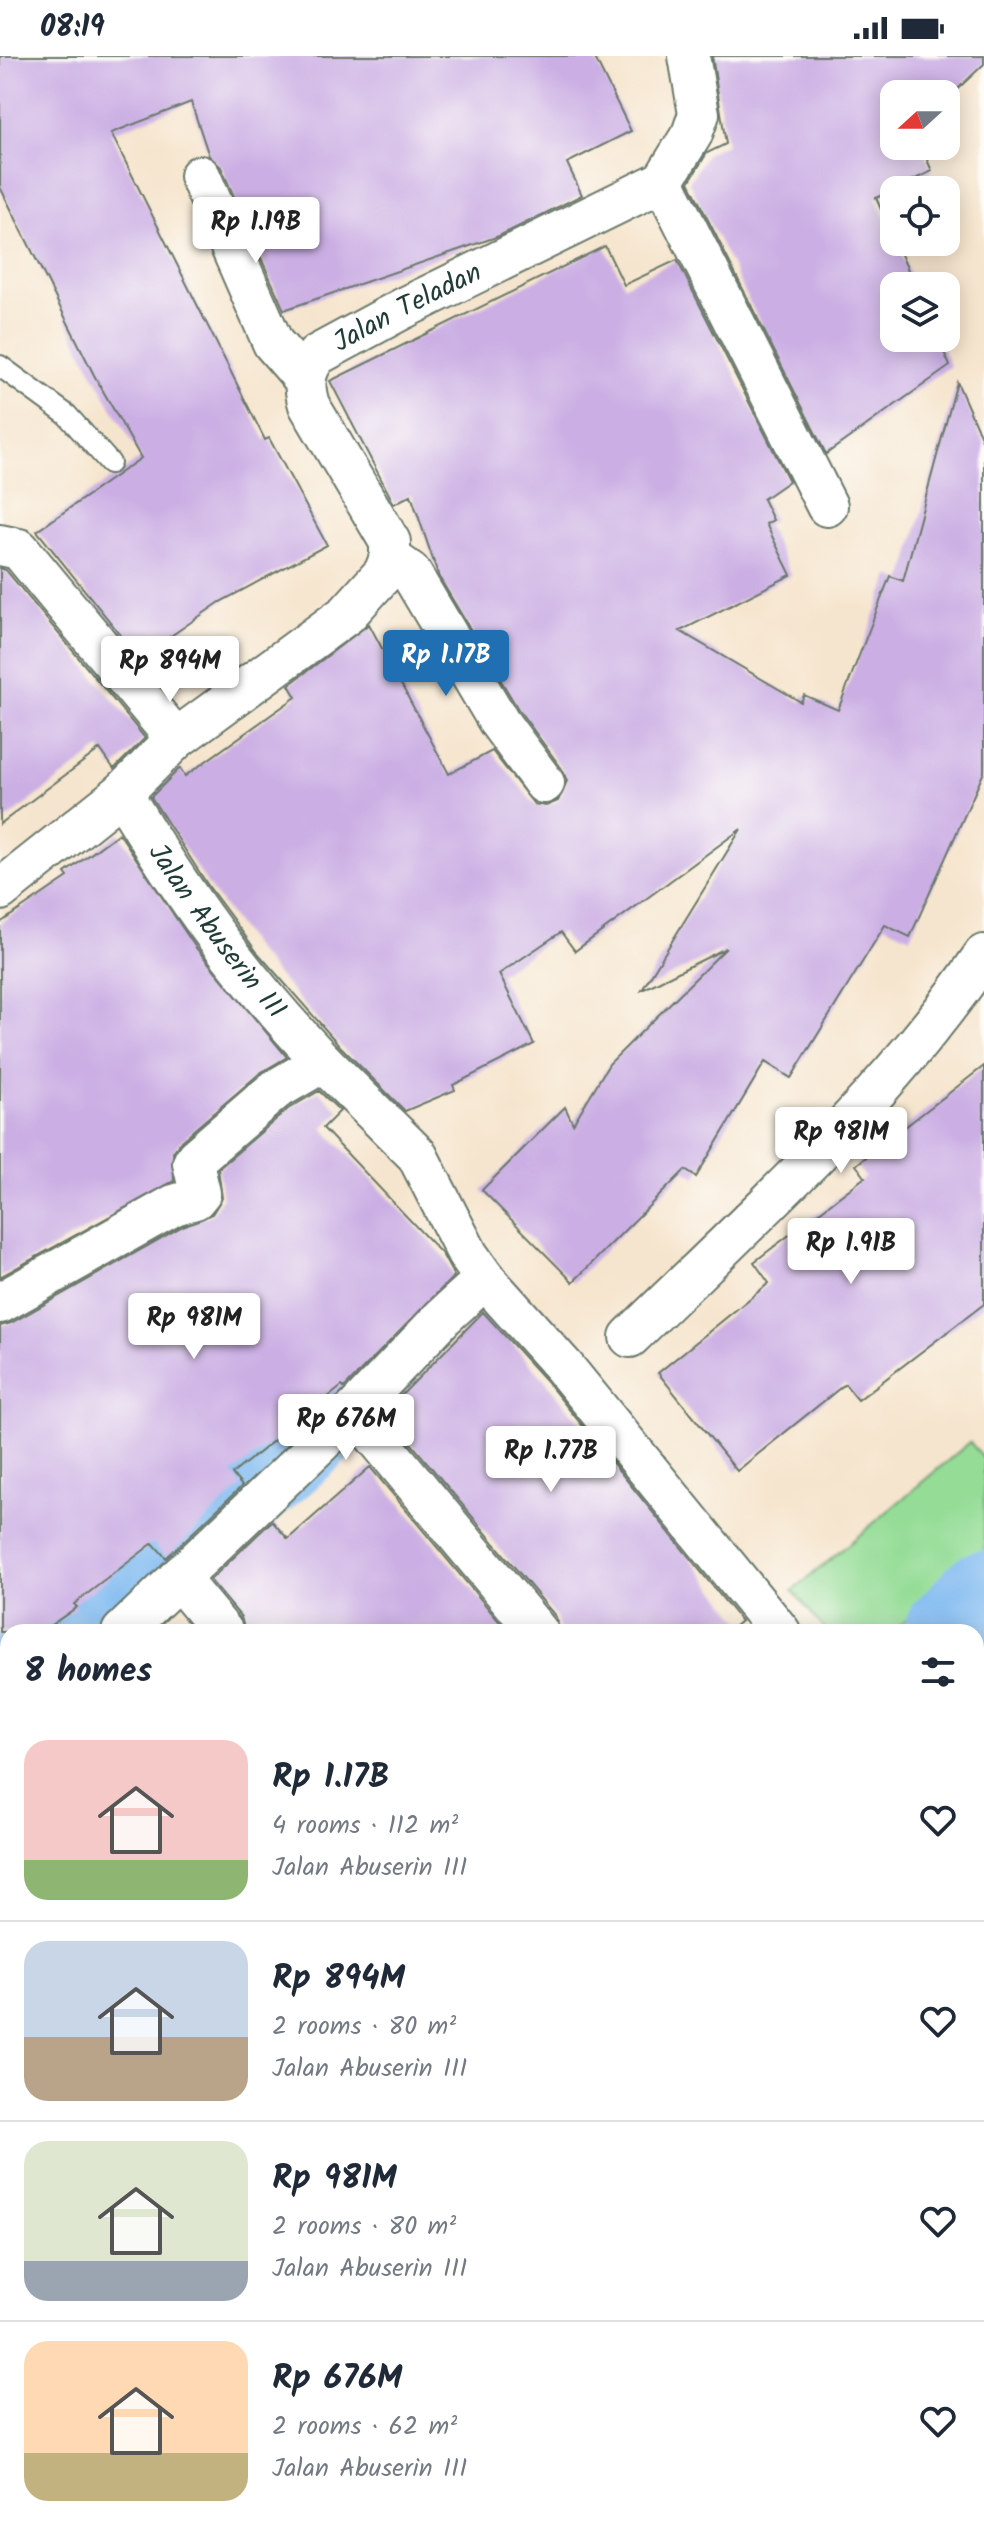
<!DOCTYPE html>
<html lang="en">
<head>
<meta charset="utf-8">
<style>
  :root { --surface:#fff; --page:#f6f6f7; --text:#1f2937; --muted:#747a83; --line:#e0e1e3; --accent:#1f6fb2 }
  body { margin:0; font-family:Kalam,sans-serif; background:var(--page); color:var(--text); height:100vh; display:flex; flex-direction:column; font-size:30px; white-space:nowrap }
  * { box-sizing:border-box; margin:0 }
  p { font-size:26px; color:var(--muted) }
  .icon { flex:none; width:44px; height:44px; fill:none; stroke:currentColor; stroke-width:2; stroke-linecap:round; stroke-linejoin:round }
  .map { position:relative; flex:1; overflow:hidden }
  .sheet { position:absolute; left:0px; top:1568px; width:984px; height:914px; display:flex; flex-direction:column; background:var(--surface); border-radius:24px 24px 0 0; box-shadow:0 4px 20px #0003 }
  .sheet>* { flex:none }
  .needle { width:52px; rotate:249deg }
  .tools { position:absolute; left:880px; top:24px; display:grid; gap:16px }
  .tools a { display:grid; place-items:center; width:80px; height:80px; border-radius:16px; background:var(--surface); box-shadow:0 4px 20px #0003; font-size:40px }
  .price { position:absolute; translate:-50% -68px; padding:0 18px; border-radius:8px; background:#fff; color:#222; font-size:26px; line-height:52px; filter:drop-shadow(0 2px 4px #0008) }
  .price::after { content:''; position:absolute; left:50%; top:48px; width:24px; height:18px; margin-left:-12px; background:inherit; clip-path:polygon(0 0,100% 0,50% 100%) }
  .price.active { background:var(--accent); color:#fff }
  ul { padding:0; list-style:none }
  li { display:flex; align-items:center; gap:24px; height:200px; padding:0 24px }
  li+li { border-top:2px solid var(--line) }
  li span { display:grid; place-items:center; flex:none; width:224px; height:160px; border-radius:24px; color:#555 }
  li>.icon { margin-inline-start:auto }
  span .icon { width:96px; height:96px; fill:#fffc; stroke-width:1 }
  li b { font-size:34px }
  h2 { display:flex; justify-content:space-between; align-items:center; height:96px; padding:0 24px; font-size:34px }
  .status { display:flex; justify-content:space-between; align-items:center; height:56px; padding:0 40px; background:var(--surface); direction:ltr }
  .status svg { height:22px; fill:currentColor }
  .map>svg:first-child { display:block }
  .green { fill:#95dd97; stroke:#5a8d66; stroke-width:2 }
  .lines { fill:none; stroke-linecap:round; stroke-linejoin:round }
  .river { stroke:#80baf1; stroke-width:90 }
  .building { fill:#cbafe4 }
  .service-casing { stroke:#6a786a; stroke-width:24 }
  .minor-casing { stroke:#6a786a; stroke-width:44 }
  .service { stroke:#fff; stroke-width:20 }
  .minor { stroke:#fff; stroke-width:40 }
  .labels { text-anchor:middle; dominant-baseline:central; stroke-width:8; stroke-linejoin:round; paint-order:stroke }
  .street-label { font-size:28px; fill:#1f3d34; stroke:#fdfcf7 }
</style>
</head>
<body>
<div class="status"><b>08:19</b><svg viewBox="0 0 49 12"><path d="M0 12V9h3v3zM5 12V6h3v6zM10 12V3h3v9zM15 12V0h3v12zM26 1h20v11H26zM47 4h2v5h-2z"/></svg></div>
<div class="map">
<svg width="984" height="2481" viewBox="0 0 984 2481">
  <rect width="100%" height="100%" fill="#fdfcf7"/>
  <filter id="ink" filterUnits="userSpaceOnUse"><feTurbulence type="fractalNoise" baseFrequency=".0125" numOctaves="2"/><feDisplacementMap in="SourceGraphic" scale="16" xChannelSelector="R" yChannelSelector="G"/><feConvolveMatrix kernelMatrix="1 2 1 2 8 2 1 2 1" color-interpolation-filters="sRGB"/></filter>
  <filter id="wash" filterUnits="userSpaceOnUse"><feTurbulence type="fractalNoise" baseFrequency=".006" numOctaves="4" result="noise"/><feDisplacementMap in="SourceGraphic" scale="32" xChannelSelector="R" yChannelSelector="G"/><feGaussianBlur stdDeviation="1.8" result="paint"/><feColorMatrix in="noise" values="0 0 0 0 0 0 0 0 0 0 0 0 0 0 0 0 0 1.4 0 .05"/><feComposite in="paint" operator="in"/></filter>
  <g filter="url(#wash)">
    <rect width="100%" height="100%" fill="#f6e5ce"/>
    <path class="green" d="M970 1386 984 1403V1499L892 1576H827L793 1535Z"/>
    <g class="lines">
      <path class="river" d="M62 1576C151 1498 254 1436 336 1352
        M949 1576 984 1539
        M0 1630 8 1623
        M0 1716 8 1724
        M0 1884 8 1873"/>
    </g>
    <g id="blocks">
      <path class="building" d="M0 0H594L631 75 567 107 582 139 499 180 284 254 221 111 209 100 191 46 111 77 265 384 269 382 327 489 220 546 139 602 37 475 141 402 94 319 0 131Z
        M712 0H984V8L946 44V38H894V90H921L932 115 876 142 915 230H894V282H938L950 310 826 398 689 126 707 97 726 88Z
        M605 190 624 229 677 204 789 425 763 443 773 464 766 468 791 519 680 575 801 646 804 639 838 654 890 520 903 525 957 326 984 388V716L910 881 885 869 791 1022 765 1006 696 1121 685 1114 573 1226 482 1134 565 1051 573 1068 609 1008 726 892 642 934 741 773 575 895 561 876 499 918 534 988 453 1029 455 1034 405 1055 340 990 257 896 209 831 151 741 180 712 185 720 296 641 289 629 369 568 449 718 492 695 534 748 546 750 558 745 567 725 562 713 518 653 439 521 411 439 394 448 330 325Z
        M0 512 6 514 145 682 114 713 100 693 0 768Z
        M119 777 196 892 287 1001 260 1017 181 1085 173 1096 174 1125 0 1221V867L68 821 65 817Z
        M984 1010V1248L858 1344 845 1328 737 1415 658 1317 769 1227 754 1206 865 1121 856 1109Z
        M319 1035 340 1055 323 1072 442 1198 454 1220 344 1332 342 1330 232 1418 242 1430 166 1502 153 1487 74 1548 77 1551 41 1576H0V1270L11 1267 183 1170 212 1158 222 1142 218 1113 288 1053Z
        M483 1256 547 1326 741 1565 728 1576H560L556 1561 385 1356Z
        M370 1411 508 1576H245L241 1561 210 1524 272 1465 288 1483Z"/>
    </g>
  </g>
  <g filter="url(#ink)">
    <use href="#blocks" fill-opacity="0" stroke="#6a786a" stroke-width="2"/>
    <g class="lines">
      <defs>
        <path id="service" d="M0 310 67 359 110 407"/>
        <g id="minor">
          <path d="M200 120 273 287 305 324"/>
          <path d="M663 125 827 450"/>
          <path d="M0 489 19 493 176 683"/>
          <path d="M390 502 410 516 499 666 544 727"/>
          <path id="s1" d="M122 737C182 839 241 920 323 1006"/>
          <path id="s2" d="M0 834 122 737 176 683 347 558 384 517 390 502V486L309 349C303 329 304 315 317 299L402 253 663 125 692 78 699 58 689 0"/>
          <path d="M485 1223 564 1311 780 1576"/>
          <path d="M0 1247 174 1149 195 1143 200 1137 193 1107 196 1102 275 1034 323 1006 417 1099 468 1199 485 1223 443 1261 354 1355 122 1576"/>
          <path d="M630 1281C754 1160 886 1043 984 899"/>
          <path d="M354 1355 538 1576"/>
          <path d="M178 1522 223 1576"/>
          <path d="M0 1654 8 1661"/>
          <path d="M976 1726 984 1721"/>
          <path d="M0 1957 8 1949"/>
          <path d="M976 2039 984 2055"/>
          <path d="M605 2481 620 2474"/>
        </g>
      </defs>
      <use href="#service" class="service-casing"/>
      <use href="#minor" class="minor-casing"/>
      <use href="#service" class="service"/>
      <use href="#minor" class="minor"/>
    </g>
  </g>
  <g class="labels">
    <g class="street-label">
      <text stroke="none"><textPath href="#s2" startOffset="846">Jalan Teladan</textPath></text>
      <text stroke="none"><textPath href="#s1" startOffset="168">Jalan Abuserin III</textPath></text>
    </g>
  </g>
</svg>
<div class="tools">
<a><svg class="needle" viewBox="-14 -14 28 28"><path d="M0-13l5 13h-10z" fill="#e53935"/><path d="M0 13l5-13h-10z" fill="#747a83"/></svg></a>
<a><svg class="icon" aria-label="locate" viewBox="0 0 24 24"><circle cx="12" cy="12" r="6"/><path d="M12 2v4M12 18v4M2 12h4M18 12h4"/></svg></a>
<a><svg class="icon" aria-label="layers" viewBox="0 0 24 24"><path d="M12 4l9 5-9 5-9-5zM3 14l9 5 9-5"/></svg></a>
</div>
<b class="price" style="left:256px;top:209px">Rp 1.19B</b>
<b class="price active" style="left:446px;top:642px">Rp 1.17B</b>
<b class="price" style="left:170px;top:648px">Rp 894M</b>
<b class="price" style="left:841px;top:1119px">Rp 981M</b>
<b class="price" style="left:851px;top:1230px">Rp 1.91B</b>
<b class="price" style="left:194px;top:1305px">Rp 981M</b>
<b class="price" style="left:346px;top:1406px">Rp 676M</b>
<b class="price" style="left:551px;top:1438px">Rp 1.77B</b>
<section class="sheet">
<h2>8 homes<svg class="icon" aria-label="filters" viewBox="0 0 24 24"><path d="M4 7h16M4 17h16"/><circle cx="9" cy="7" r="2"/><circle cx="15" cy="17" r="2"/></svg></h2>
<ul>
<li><span style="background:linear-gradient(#f6c9c9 75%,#8fb573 0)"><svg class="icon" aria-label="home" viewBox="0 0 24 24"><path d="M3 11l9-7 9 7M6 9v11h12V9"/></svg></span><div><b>Rp 1.17B</b><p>4 rooms · 112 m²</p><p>Jalan Abuserin III</p></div><svg class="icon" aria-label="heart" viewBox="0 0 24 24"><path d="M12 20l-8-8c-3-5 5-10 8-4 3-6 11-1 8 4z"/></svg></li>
<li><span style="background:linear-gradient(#c9d6e8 60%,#b9a48a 0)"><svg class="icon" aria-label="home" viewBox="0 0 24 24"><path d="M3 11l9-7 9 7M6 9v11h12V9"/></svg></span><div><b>Rp 894M</b><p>2 rooms · 80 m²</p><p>Jalan Abuserin III</p></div><svg class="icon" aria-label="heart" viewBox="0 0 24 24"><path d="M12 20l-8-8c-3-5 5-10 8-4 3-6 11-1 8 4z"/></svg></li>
<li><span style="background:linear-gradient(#dfe7d0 75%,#9aa5b1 0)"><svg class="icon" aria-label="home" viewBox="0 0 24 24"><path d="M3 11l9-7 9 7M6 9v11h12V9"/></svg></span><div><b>Rp 981M</b><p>2 rooms · 80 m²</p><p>Jalan Abuserin III</p></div><svg class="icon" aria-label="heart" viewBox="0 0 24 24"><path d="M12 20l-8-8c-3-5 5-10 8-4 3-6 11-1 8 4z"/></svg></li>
<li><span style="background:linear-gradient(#ffd9b3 70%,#c2b280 0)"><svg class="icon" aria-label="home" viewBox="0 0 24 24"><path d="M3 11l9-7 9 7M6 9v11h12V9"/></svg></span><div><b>Rp 676M</b><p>2 rooms · 62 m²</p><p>Jalan Abuserin III</p></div><svg class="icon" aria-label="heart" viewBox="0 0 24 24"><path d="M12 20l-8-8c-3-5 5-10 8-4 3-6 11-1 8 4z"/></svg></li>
</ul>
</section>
</div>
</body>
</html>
